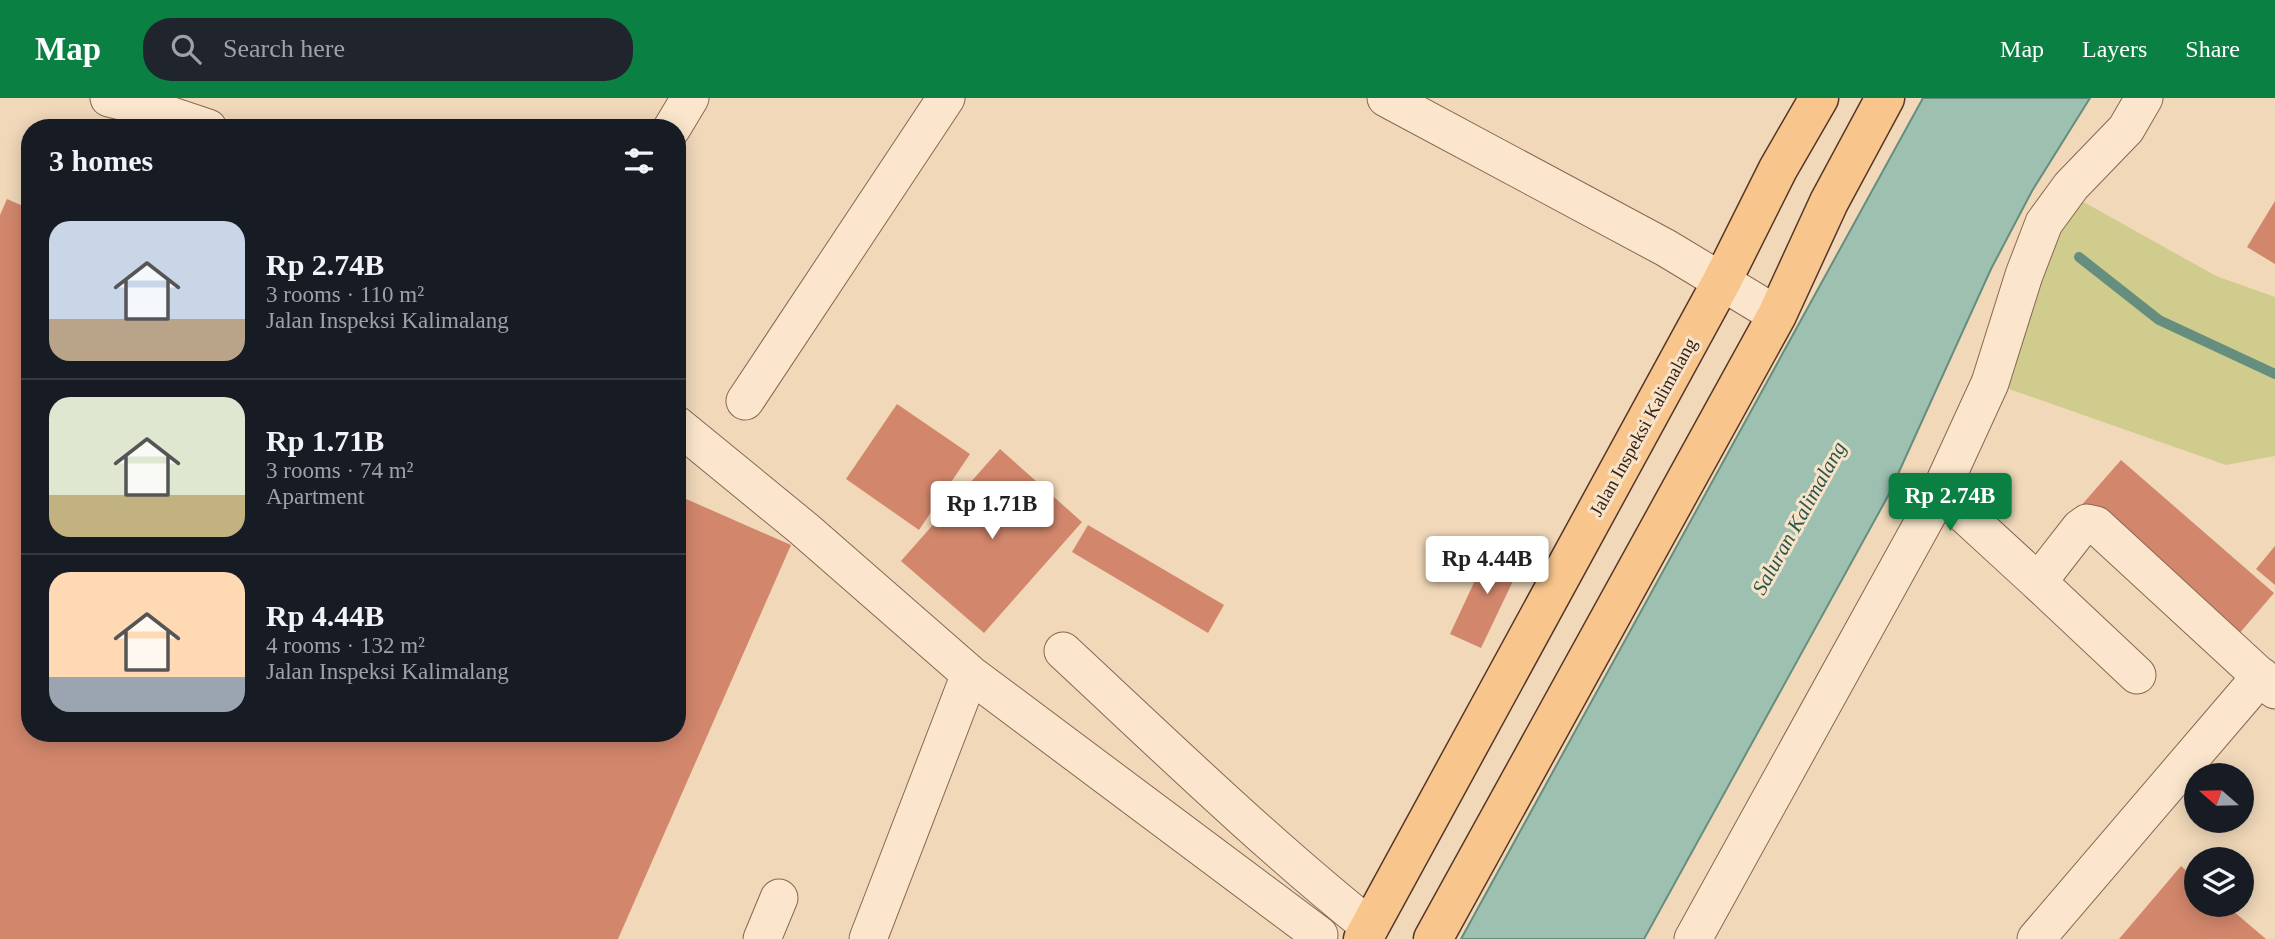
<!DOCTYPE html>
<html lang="en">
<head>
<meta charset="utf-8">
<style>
  :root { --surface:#171b24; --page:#20242c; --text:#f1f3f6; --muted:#9ea1a6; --line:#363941; --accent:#0b8043 }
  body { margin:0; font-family:"Times New Roman",serif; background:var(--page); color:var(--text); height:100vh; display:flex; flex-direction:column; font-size:26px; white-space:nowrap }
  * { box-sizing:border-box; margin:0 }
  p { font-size:23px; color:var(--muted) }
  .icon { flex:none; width:38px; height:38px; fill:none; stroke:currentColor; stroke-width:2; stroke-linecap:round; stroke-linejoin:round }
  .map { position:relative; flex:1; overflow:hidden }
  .side { position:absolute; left:21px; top:21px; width:665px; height:623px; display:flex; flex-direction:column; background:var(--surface); border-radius:28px; box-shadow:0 4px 18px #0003 }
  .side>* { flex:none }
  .needle { width:46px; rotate:290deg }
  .buttons { position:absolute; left:2184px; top:665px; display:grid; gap:14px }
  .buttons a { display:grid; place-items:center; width:70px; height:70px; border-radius:50%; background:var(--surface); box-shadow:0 4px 18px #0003; font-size:35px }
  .price { position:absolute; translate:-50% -60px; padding:0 16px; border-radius:7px; background:#fff; color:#222; font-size:23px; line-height:46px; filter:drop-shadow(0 2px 4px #0008) }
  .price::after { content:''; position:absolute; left:50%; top:42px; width:21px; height:16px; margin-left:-10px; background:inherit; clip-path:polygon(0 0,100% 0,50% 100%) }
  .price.selected { background:var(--accent); color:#fff }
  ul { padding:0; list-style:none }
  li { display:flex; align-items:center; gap:21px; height:175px; padding:0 28px }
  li+li { border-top:2px solid var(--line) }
  li span { display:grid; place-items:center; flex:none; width:196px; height:140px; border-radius:21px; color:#555 }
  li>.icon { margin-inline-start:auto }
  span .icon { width:84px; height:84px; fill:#fffc; stroke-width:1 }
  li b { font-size:30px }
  h2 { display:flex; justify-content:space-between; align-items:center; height:84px; padding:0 28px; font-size:30px }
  header { display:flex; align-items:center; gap:42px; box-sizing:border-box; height:98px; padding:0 35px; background:var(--accent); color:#fff }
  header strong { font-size:33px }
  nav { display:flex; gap:38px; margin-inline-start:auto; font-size:24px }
  .search { width:490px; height:63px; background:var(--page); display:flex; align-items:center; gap:18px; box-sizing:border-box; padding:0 24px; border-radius:28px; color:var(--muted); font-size:26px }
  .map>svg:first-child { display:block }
  .green { fill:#cfcc8d }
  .water { fill:#9ec0b1; stroke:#668e7e; stroke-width:2 }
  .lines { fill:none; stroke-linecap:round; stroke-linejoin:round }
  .stream { stroke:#668e7e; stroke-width:10 }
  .building { fill:#d2876c }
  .minor-casing { stroke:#886753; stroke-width:39 }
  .major-casing { stroke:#553628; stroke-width:41 }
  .minor { stroke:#fbe6cd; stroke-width:37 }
  .major { stroke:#f8c68d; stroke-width:38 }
  .labels { text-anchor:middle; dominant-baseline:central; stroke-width:6; stroke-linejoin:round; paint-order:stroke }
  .street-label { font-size:19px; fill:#362319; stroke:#f8e3c9 }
  .water-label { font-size:21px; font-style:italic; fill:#27574c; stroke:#f8e3c9 }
</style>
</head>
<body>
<header>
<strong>Map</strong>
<div class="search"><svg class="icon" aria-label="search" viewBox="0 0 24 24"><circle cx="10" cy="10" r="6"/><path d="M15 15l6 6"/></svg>Search here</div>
<nav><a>Map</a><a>Layers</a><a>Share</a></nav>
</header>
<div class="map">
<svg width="2275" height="841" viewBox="0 0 2275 841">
  <rect width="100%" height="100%" fill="#f0d8b9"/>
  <path class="green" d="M2071 97 2216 178 2275 199V358L2226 367 1995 286Z"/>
  <path class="water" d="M1923 0H2090L2032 93 1991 171 1888 398 1644 841H1461Z"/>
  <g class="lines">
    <path class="stream" d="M2079 159 2159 222 2275 276"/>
  </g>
  <path class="building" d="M7 101 30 111V635H677V397L791 447 618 841H0V117Z
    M2275 103V166L2247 149Z
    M897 306 970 356 919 432 846 381Z
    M1000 351 1082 424 984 535 901 463Z
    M2121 362 2274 495 2232 544 2079 410Z
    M1088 427 1224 507 1208 535 1072 454Z
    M1492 446 1523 462 1481 550 1450 536Z
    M2275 448V487L2256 471Z
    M2181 768 2196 781V807H2226L2266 841H2119Z"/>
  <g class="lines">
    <defs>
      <path id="minor" d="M109 0 142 8 208 30
        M1386 0 1666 150 1777 217
        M672 30 690 0
        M745 303 946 0
        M677 327 804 431 970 576 1319 837 1316 841
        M1940 394 2038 484 2080 430 2087 425 2096 427 2275 592
        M2038 484 2137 577
        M1063 553C1164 647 1263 743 1370 829
        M762 841 779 800
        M868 841 970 576
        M1693 841 1940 394 1990 285 2024 177 2044 125 2071 88 2126 31 2144 0
        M2036 841 2261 578"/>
      <path id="major" d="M1363 841 1722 183 1778 71 1819 0
        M1433 841 1777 217 1829 104 1885 0"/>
    </defs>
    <use href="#minor" class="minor-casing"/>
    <use href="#major" class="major-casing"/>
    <use href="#minor" class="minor"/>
    <use href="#major" class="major"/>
  </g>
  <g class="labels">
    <g class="street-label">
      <text transform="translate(1643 329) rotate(-61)">Jalan Inspeksi Kalimalang</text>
    </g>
    <g class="water-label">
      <text transform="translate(1799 420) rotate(-61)">Saluran Kalimalang</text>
    </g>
  </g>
</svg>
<div class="buttons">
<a><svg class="needle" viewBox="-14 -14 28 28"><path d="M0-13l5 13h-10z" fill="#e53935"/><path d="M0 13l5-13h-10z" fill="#9ea1a6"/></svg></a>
<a><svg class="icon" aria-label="layers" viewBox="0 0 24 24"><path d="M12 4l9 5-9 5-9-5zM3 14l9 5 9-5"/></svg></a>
</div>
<b class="price selected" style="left:1950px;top:435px">Rp 2.74B</b>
<b class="price" style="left:992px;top:443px">Rp 1.71B</b>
<b class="price" style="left:1487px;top:498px">Rp 4.44B</b>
<section class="side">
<h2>3 homes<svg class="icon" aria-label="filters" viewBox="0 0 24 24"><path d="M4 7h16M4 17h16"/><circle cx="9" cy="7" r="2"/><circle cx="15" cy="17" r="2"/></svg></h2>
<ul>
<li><span style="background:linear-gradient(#c9d6e8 70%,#b9a48a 0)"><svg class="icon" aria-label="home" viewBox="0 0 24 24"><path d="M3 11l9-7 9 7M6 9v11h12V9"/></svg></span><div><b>Rp 2.74B</b><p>3 rooms · 110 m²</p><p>Jalan Inspeksi Kalimalang</p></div></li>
<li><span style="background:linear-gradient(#dfe7d0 70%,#c2b280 0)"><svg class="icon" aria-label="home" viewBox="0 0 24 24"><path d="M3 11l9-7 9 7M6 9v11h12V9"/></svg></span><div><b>Rp 1.71B</b><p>3 rooms · 74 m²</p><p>Apartment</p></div></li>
<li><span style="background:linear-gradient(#ffd9b3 75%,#9aa5b1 0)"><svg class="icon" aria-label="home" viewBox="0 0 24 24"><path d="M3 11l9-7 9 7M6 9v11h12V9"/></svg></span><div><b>Rp 4.44B</b><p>4 rooms · 132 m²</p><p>Jalan Inspeksi Kalimalang</p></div></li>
</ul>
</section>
</div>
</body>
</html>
